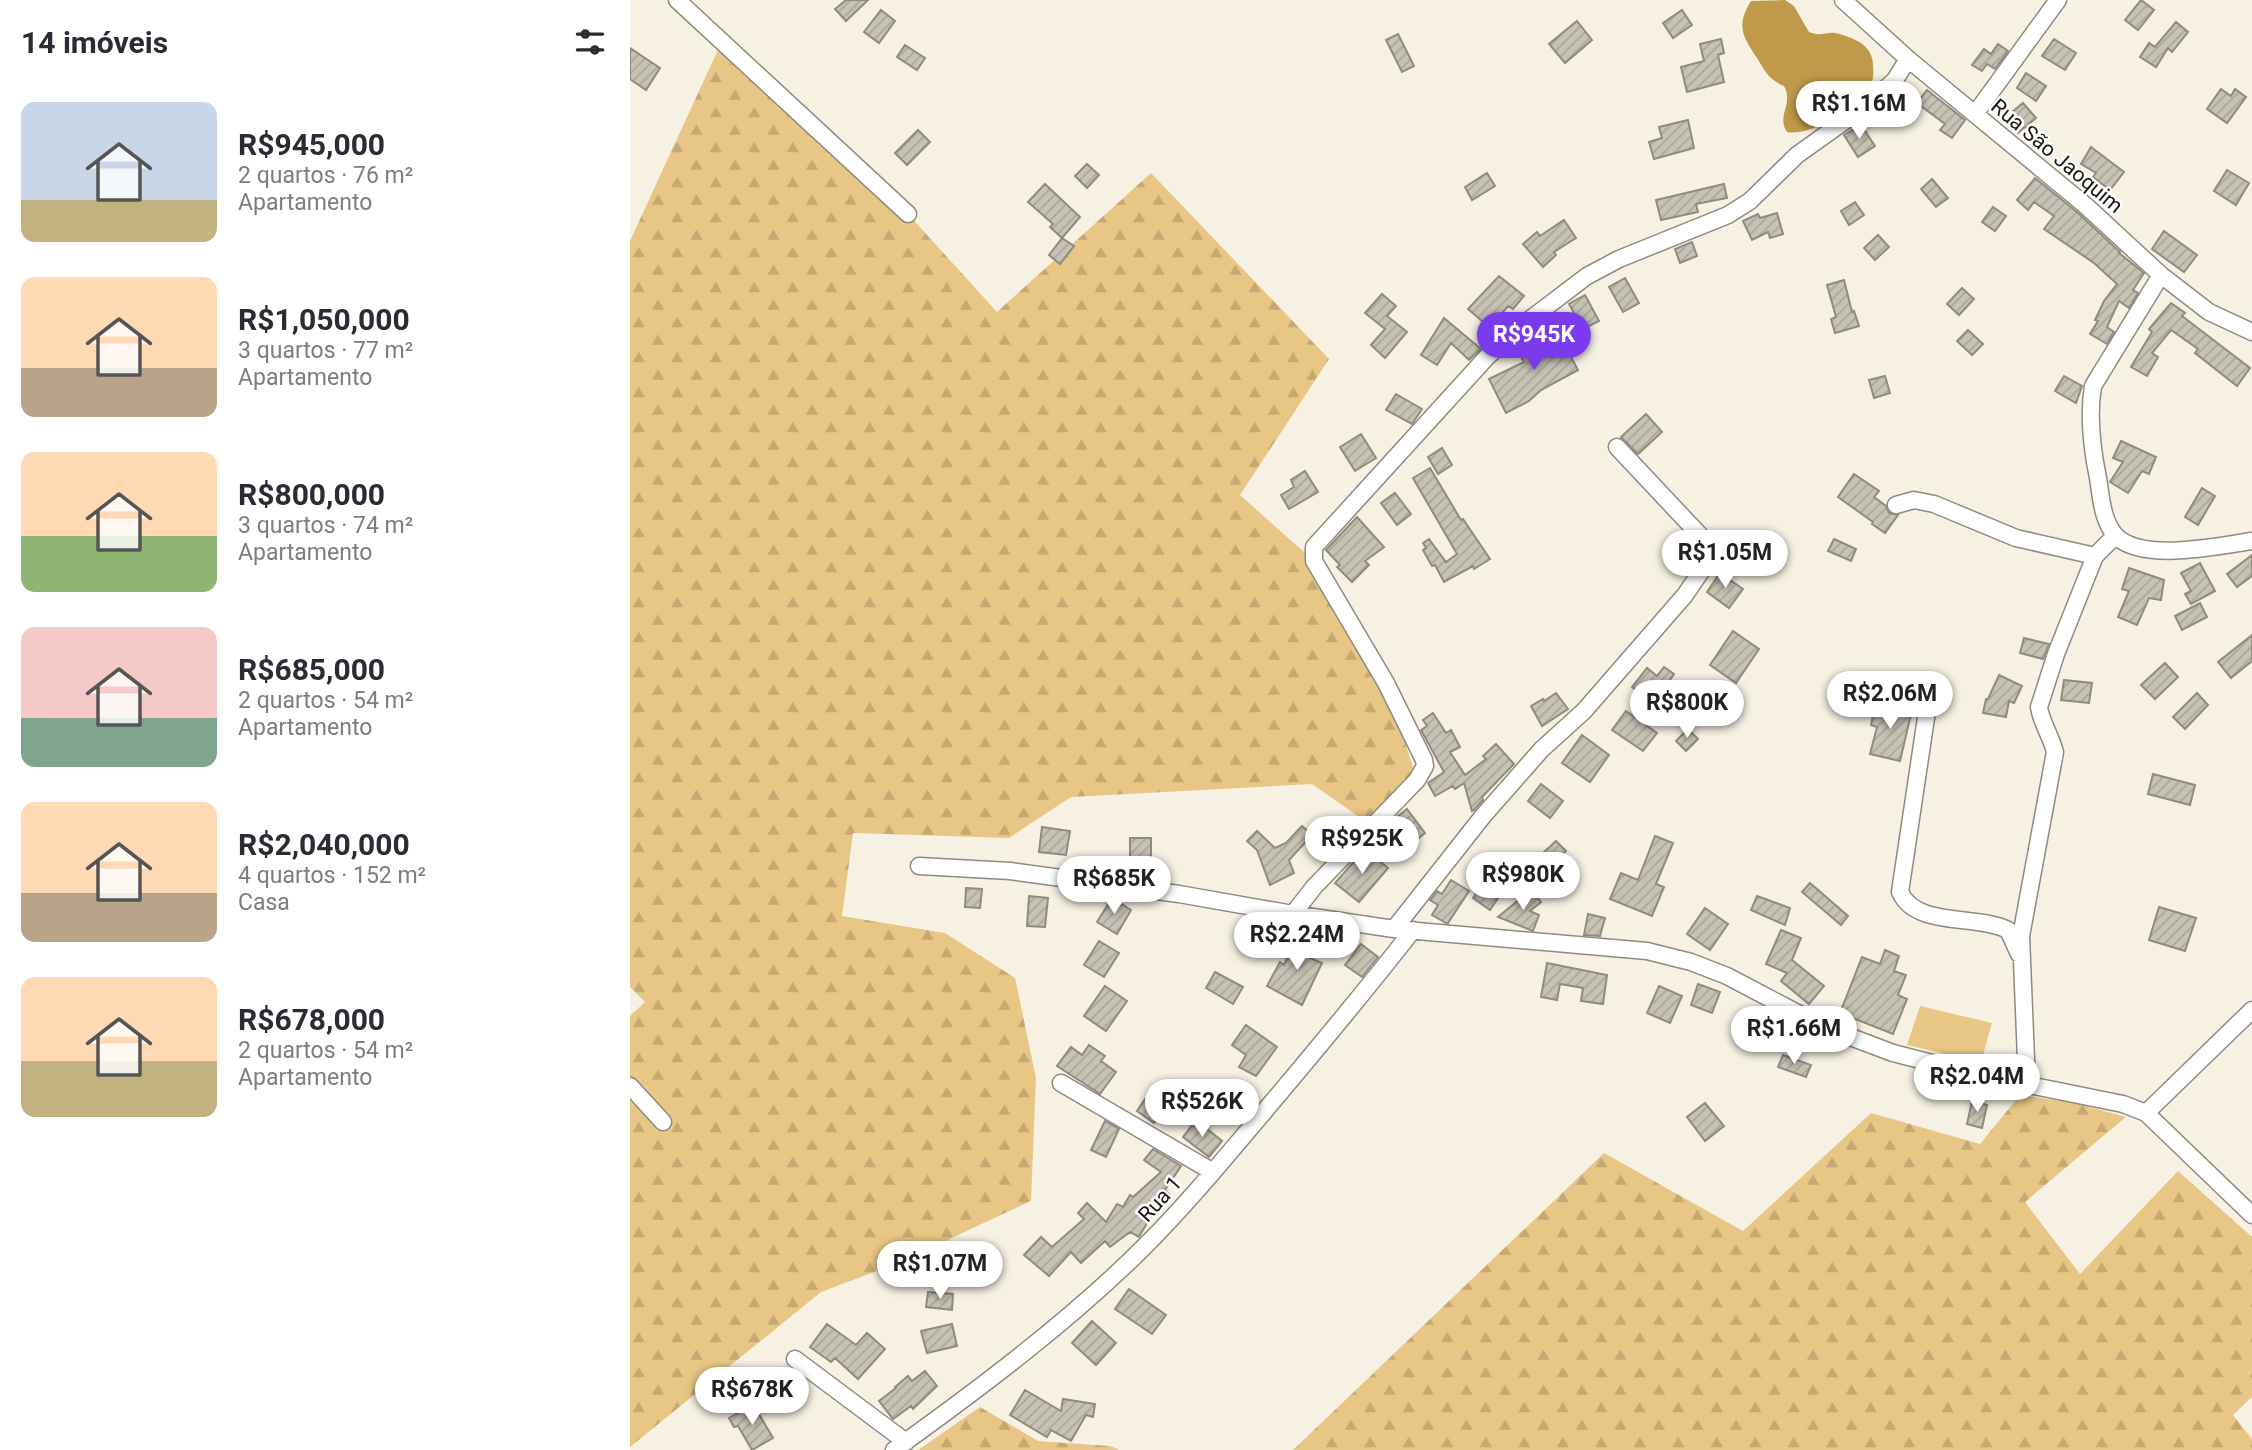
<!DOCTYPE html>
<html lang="pt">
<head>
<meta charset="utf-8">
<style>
  :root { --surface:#fff; --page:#f7f7f7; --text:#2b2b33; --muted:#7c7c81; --accent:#7c3aed }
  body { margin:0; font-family:Roboto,sans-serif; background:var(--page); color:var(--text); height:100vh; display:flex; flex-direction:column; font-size:26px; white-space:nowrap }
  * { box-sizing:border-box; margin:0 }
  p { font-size:23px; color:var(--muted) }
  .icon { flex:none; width:38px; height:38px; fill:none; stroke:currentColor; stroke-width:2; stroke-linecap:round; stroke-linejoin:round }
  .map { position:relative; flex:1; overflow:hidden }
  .sheet { display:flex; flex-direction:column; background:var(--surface); width:630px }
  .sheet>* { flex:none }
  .price { position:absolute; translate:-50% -60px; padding:0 16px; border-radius:24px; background:#fff; color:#222; font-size:23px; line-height:46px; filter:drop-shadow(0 2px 4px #0008) }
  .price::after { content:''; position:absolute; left:50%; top:42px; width:21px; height:16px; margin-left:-10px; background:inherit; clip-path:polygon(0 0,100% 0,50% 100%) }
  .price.current { background:var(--accent); color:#fff }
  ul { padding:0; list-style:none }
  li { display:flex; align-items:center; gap:21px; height:175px; padding:0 21px }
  li span { display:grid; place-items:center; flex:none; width:196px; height:140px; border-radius:14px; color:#555 }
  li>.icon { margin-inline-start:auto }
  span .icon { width:84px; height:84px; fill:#fffc; stroke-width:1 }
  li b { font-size:30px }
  h2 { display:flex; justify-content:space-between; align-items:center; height:84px; padding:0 21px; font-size:30px }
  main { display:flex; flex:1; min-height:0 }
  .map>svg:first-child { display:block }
  .forest { fill:url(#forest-firs) }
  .green { fill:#e8c685 }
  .water { fill:#c09a4a }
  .building { fill:url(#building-hatch); stroke:#908a7f; stroke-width:2 }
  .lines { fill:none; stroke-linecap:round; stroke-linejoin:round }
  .minor-casing { stroke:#908a7f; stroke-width:19 }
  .minor { stroke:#fff; stroke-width:16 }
  .labels { text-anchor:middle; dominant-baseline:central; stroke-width:5; stroke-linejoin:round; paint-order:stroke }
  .street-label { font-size:21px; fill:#191612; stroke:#fff }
</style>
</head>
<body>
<main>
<section class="sheet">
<h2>14 imóveis<svg class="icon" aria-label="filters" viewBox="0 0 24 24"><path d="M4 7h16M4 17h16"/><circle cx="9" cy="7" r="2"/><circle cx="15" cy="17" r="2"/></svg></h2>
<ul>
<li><span style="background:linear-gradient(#c9d6e8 70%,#c2b280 0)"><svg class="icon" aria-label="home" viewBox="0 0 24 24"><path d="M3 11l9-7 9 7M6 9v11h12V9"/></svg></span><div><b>R$945,000</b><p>2 quartos · 76 m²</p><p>Apartamento</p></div></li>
<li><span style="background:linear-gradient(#ffd9b3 65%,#b9a48a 0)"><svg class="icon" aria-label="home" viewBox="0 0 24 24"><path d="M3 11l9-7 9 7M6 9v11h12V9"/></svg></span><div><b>R$1,050,000</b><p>3 quartos · 77 m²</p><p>Apartamento</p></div></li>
<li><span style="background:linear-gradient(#ffd9b3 60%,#8fb573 0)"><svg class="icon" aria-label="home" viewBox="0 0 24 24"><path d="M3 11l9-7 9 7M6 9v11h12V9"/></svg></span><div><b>R$800,000</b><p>3 quartos · 74 m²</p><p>Apartamento</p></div></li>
<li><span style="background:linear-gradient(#f6c9c9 65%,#7fa58c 0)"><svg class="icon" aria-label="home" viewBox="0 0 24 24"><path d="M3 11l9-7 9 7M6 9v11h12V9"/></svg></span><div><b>R$685,000</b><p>2 quartos · 54 m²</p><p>Apartamento</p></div></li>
<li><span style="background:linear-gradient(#ffd9b3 65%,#b9a48a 0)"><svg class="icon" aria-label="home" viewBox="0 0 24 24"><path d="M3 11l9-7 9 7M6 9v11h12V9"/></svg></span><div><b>R$2,040,000</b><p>4 quartos · 152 m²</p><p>Casa</p></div></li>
<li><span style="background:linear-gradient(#ffd9b3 60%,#c2b280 0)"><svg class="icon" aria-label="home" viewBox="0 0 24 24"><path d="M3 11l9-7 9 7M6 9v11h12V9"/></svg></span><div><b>R$678,000</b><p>2 quartos · 54 m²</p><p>Apartamento</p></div></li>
</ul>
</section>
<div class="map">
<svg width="1622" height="1450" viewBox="0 0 1622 1450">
  <defs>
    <pattern id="forest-firs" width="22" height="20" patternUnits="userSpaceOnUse" patternTransform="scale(1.75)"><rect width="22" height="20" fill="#e8c685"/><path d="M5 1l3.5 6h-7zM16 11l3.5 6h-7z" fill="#c6a972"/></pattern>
    <pattern id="building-hatch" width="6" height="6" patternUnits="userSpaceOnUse" patternTransform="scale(1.75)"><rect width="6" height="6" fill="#c8c2b6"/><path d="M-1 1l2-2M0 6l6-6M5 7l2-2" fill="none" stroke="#aba69b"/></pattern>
  </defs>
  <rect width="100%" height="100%" fill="#f7f1e4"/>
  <path class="forest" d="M92 41 278 214 367 312 521 173 699 359 610 495 684 561 756 683 787 780 742 826 682 784 441 797 379 838 223 833 212 916 315 933 385 978 406 1078 401 1201 268 1263 191 1292 0 1447V1016L15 1002 0 987V241Z
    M1390 1095 1445 1103 1496 1117 1395 1202 1450 1274 1548 1171 1622 1237V1397L1603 1415 1622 1439V1450H663L974 1153 1113 1231 1241 1113 1350 1144Z
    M350 1407 408 1441 480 1446 490 1450H288Z"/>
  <path class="green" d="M1290 1006 1362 1023 1351 1062 1277 1045Z"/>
  <path class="water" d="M1155 0 1164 6 1179 32C1192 37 1194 32 1205 33 1212 34 1225 39 1231 43 1239 49 1243 56 1243 66 1244 75 1243 84 1237 92 1225 109 1178 137 1157 132 1146 116 1164 104 1154 86 1139 80 1135 71 1127 58 1112 36 1106 25 1121 1Z"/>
  <path class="building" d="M216 0H238L216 21 205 9Z
    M1511 0 1524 10 1508 30 1495 20Z
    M251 10 265 21 249 43 234 32Z
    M1052 10 1062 25 1043 38 1033 23Z
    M947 21 962 40 935 63 919 44Z
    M1546 22 1558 32 1542 52 1538 48 1526 67 1510 57 1519 43 1525 47Z
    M768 34 784 66 772 72 756 40Z
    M1091 39 1094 53 1088 55 1094 82 1057 92 1051 67 1074 61 1070 44Z
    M1424 39 1446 53 1435 70 1412 56Z
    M1368 44 1378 51 1365 69 1357 64 1352 71 1342 65 1354 49 1361 54Z
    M275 45 295 58 287 70 267 57Z
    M0 48 30 68 16 90 0 79Z
    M1396 73 1416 86 1406 101 1387 88Z
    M1591 89 1601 96 1605 89 1616 97 1597 123 1577 109Z
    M1297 90 1335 120 1322 138 1310 130 1315 124 1287 103Z
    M1393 103 1406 118 1388 133 1376 117Z
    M1058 120 1064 148 1024 159 1019 142 1032 138 1029 127Z
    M1231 125 1245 146 1228 157 1214 135Z
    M288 130 300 142 277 165 265 153Z
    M1461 147 1494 172 1480 190 1463 177 1466 173 1451 164Z
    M457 164 469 175 457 188 445 176Z
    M1597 170 1619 183 1606 205 1584 191Z
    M857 173 865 186 842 200 835 187Z
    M1405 178 1448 213 1490 252 1489 253 1514 273 1503 290 1508 293 1499 308 1489 301 1477 327 1484 332 1477 344 1460 334 1468 321 1465 320 1474 301 1487 284 1464 263 1414 229 1424 216 1404 202 1398 210 1387 200Z
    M1302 179 1318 198 1306 207 1291 189Z
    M415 184 450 217 432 238 420 227 423 224 398 202Z
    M1094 184 1097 198 1066 204 1068 212 1031 220 1026 200Z
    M1225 202 1234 215 1219 225 1211 211Z
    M1363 207 1376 216 1365 231 1352 222Z
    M1147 213 1153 234 1140 238 1138 232 1122 240 1113 221 1128 214 1130 218Z
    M934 220 946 238 924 252 926 255 913 267 893 244 907 232 910 236Z
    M1534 231 1567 255 1554 272 1522 249Z
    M1248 235 1259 247 1245 260 1234 248Z
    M432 238 444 246 430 264 419 255Z
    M1062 242 1067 256 1050 263 1045 249Z
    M869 276 894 296 883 309 878 306 860 328 838 309Z
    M995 278 1009 303 993 312 979 287Z
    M1214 280 1222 312 1224 311 1229 326 1205 333 1201 319 1206 317 1197 285Z
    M1332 288 1344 299 1329 315 1317 304Z
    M752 294 766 306 757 316 777 332 755 358 741 345 755 329 735 313Z
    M955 295 969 321 953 329 939 304Z
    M1541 303 1555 313 1552 316 1620 368 1607 386 1565 353 1568 349 1541 330 1522 353 1528 357 1517 376 1501 367 1522 332 1519 329Z
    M814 318 851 349 839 360 821 343 807 365 791 355Z
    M925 327 948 370 911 390 899 401 876 413 859 379 894 362 891 357 911 345 907 337Z
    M1338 330 1353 344 1342 355 1327 341Z
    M1255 376 1260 393 1244 398 1239 380Z
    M1434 376 1452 386 1446 403 1425 391Z
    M766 394 792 409 782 424 756 410Z
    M1016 414 1032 432 1008 454 991 437Z
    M731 434 746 458 725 471 710 447Z
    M1491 441 1526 457 1519 474 1512 471 1498 493 1480 482 1493 462 1483 458Z
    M812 448 822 465 808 474 798 457Z
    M800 468 831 520 833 519 860 559 844 569 843 566 814 582 805 565 802 566 793 550 796 548 793 543 799 539 816 562 827 554 783 478Z
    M675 471 688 492 659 509 651 495 664 487 661 480Z
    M1224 474 1249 491 1244 497 1256 506 1259 513 1268 515 1255 533 1242 524 1243 522 1208 497Z
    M1572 488 1585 496 1568 525 1555 517Z
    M765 493 781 514 767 525 751 503Z
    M727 517 754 547 735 561 739 565 722 582 707 567 710 565 696 550Z
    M1204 539 1226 549 1221 561 1198 551Z
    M1622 555V576L1607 587 1597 574Z
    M1570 563 1585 591 1561 604 1555 594 1561 591 1551 573Z
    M1499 568 1534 580 1531 600 1519 598 1507 625 1488 617 1499 591 1492 589Z
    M1090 573 1113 589 1099 608 1077 592Z
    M1570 603 1577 617 1552 630 1545 616Z
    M1103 631 1129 649 1106 683 1080 665Z
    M1622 635V661L1601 678 1588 662Z
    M1394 638 1419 644 1413 659 1390 653Z
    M1535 663 1548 677 1525 699 1511 685Z
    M1034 667 1044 674 1024 703 1002 687 1017 668 1027 676Z
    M1369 675 1392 686 1384 703 1379 701 1376 717 1353 713 1356 699H1358Z
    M1434 680 1462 683 1459 703 1431 700Z
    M926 693 938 709 912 726 901 706 913 699 914 701Z
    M1567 693 1578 705 1555 729 1543 717Z
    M1246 702 1282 710 1270 761 1240 754 1247 727 1241 725Z
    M996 711 1027 733 1013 751 982 730Z
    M803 713 816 733 821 730 830 747 820 752 835 775 856 759 853 756 866 744 884 764 852 797 853 800 844 810 842 811 834 783 825 789 823 786 805 796 798 783 814 772 791 730 797 726 793 720Z
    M1058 729 1068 739 1056 751 1046 741Z
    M952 735 979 755 960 782 932 763Z
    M1523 774 1565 785 1560 805 1518 794Z
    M911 784 933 801 920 818 898 801Z
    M777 809 795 833 781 844 763 820Z
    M672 826 682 835 659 860 664 873 640 885 627 850 617 841 627 831 645 848 656 843Z
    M412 827 440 831 436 855 409 852Z
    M1025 836 1043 843 1026 884 1034 887 1022 916 980 899 991 873 1008 880Z
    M500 838H521V867H500Z
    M926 841 936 851 923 864 913 853Z
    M735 849 758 868 729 902 705 883Z
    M861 871 878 883 860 910 843 898Z
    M821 880 839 891 818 923H816L802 915 808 905 800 900 807 891 812 894Z
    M1180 883 1218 916 1211 925 1172 892Z
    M336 888 352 889 350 908 335 907Z
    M901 890 911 902 900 911 909 915 903 931 868 917Z
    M399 896 418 898 415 927 397 926Z
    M1127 896 1160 908 1155 925 1121 910Z
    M482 898 501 910 487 934 467 922Z
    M1529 907 1566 918 1555 951 1519 940Z
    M1075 908 1098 924 1080 950 1057 934Z
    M958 914 975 918 970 936 954 935Z
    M1151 930 1171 938 1162 960 1194 986 1179 1004 1151 981 1157 973 1136 964Z
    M668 935 687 943 680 958 692 963 672 1005 637 986 650 962 654 965Z
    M469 941 489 953 474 977 454 965Z
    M731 944 748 957 732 977 715 965Z
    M1255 950 1269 956 1264 971 1276 975 1268 995 1277 999 1263 1034 1210 1013 1232 957 1250 964Z
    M917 963 977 975 973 1004 951 1001 953 988 930 984 927 1000 911 997Z
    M585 972 613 987 603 1004 576 988Z
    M1068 984 1090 992 1082 1013 1061 1005Z
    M475 986 497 1001 476 1031 454 1016Z
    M1029 986 1052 996 1040 1023 1017 1013Z
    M616 1025 647 1047 626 1076 609 1067 616 1055 602 1045Z
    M459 1045 475 1056 471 1061 486 1072 470 1094 427 1066 441 1047 452 1055Z
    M1153 1055 1181 1065 1176 1077 1148 1067Z
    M515 1099 532 1111 524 1123 507 1111Z
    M1342 1101 1357 1105 1352 1128 1337 1124Z
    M1075 1103 1094 1126 1075 1141 1057 1117Z
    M566 1120 592 1141 579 1157 553 1137Z
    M475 1121 489 1129 476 1157 461 1150Z
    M523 1149 551 1166 535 1190 539 1194 529 1202 509 1237 500 1232 480 1247 475 1241 451 1263 441 1252 419 1276 394 1255 411 1237 422 1247 454 1219 448 1213 457 1203 476 1222 487 1204 493 1207 500 1195 503 1197 531 1172 514 1160Z
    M499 1289 536 1315 522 1334 485 1309Z
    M298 1292 323 1294 322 1310 296 1307Z
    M462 1321 486 1343 466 1365 442 1343Z
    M197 1324 226 1345 237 1333 255 1349 228 1379 205 1358 201 1362 180 1347Z
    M322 1324 327 1346 297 1353 291 1331Z
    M295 1371 307 1386 283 1409 281 1406 263 1419 249 1401 266 1388 265 1387 278 1376 282 1381Z
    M395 1390 431 1411 433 1399 465 1404 463 1417 456 1415 441 1441 421 1430 417 1437 380 1415Z
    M123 1404 143 1438 122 1450 108 1426 104 1427 99 1418Z"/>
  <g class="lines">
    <defs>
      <path id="minor" d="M47 0 278 214
        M1213 0 1278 59 1455 205 1531 275 1579 312 1622 332
        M1345 114 1428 0
        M1531 275 1463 386C1458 416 1462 449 1468 478 1471 496 1472 520 1485 535 1510 563 1589 546 1622 541
        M1266 505 1284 500 1304 504 1386 538 1465 556
        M1300 691 1270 892C1286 928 1346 914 1378 930L1389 954
        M289 866 380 871 549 894 663 914 764 929 1017 951 1061 962 1097 976 1194 1027 1263 1053 1349 1075 1493 1104 1516 1113 1622 1215
        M663 914 684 887 787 780 795 766 794 760 756 683 684 561V547L856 358 886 330 957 276 989 259 1098 215 1120 201 1167 155 1240 103 1265 80 1278 59
        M764 929 853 816 912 749 954 711 1055 595 1074 567 1080 546 987 447
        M431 1083 583 1172
        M1397 1084 1391 936 1425 752C1421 736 1411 722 1409 707L1426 654 1465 556 1485 536
        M0 1086 33 1122
        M1516 1113 1622 1010
        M165 1359 276 1442
        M264 1450C350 1388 440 1321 515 1246 559 1202 598 1154 638 1107 687 1049 736 990 783 930"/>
    </defs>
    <use href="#minor" class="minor-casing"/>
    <use href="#minor" class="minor"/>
  </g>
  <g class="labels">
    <g class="street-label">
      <text transform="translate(1427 156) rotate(40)">Rua São Jaoquim</text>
      <text transform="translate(530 1199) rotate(-48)">Rua 1</text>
    </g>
  </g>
</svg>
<b class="price" style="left:1229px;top:141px">R$1.16M</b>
<b class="price current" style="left:904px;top:372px">R$945K</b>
<b class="price" style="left:1095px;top:590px">R$1.05M</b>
<b class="price" style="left:1260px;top:731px">R$2.06M</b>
<b class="price" style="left:1057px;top:740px">R$800K</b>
<b class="price" style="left:732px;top:876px">R$925K</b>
<b class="price" style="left:893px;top:912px">R$980K</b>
<b class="price" style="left:484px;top:916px">R$685K</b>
<b class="price" style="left:667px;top:972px">R$2.24M</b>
<b class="price" style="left:1164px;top:1066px">R$1.66M</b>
<b class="price" style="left:1347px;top:1114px">R$2.04M</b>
<b class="price" style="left:572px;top:1139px">R$526K</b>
<b class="price" style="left:310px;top:1301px">R$1.07M</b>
<b class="price" style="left:122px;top:1427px">R$678K</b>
</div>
</main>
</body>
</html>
